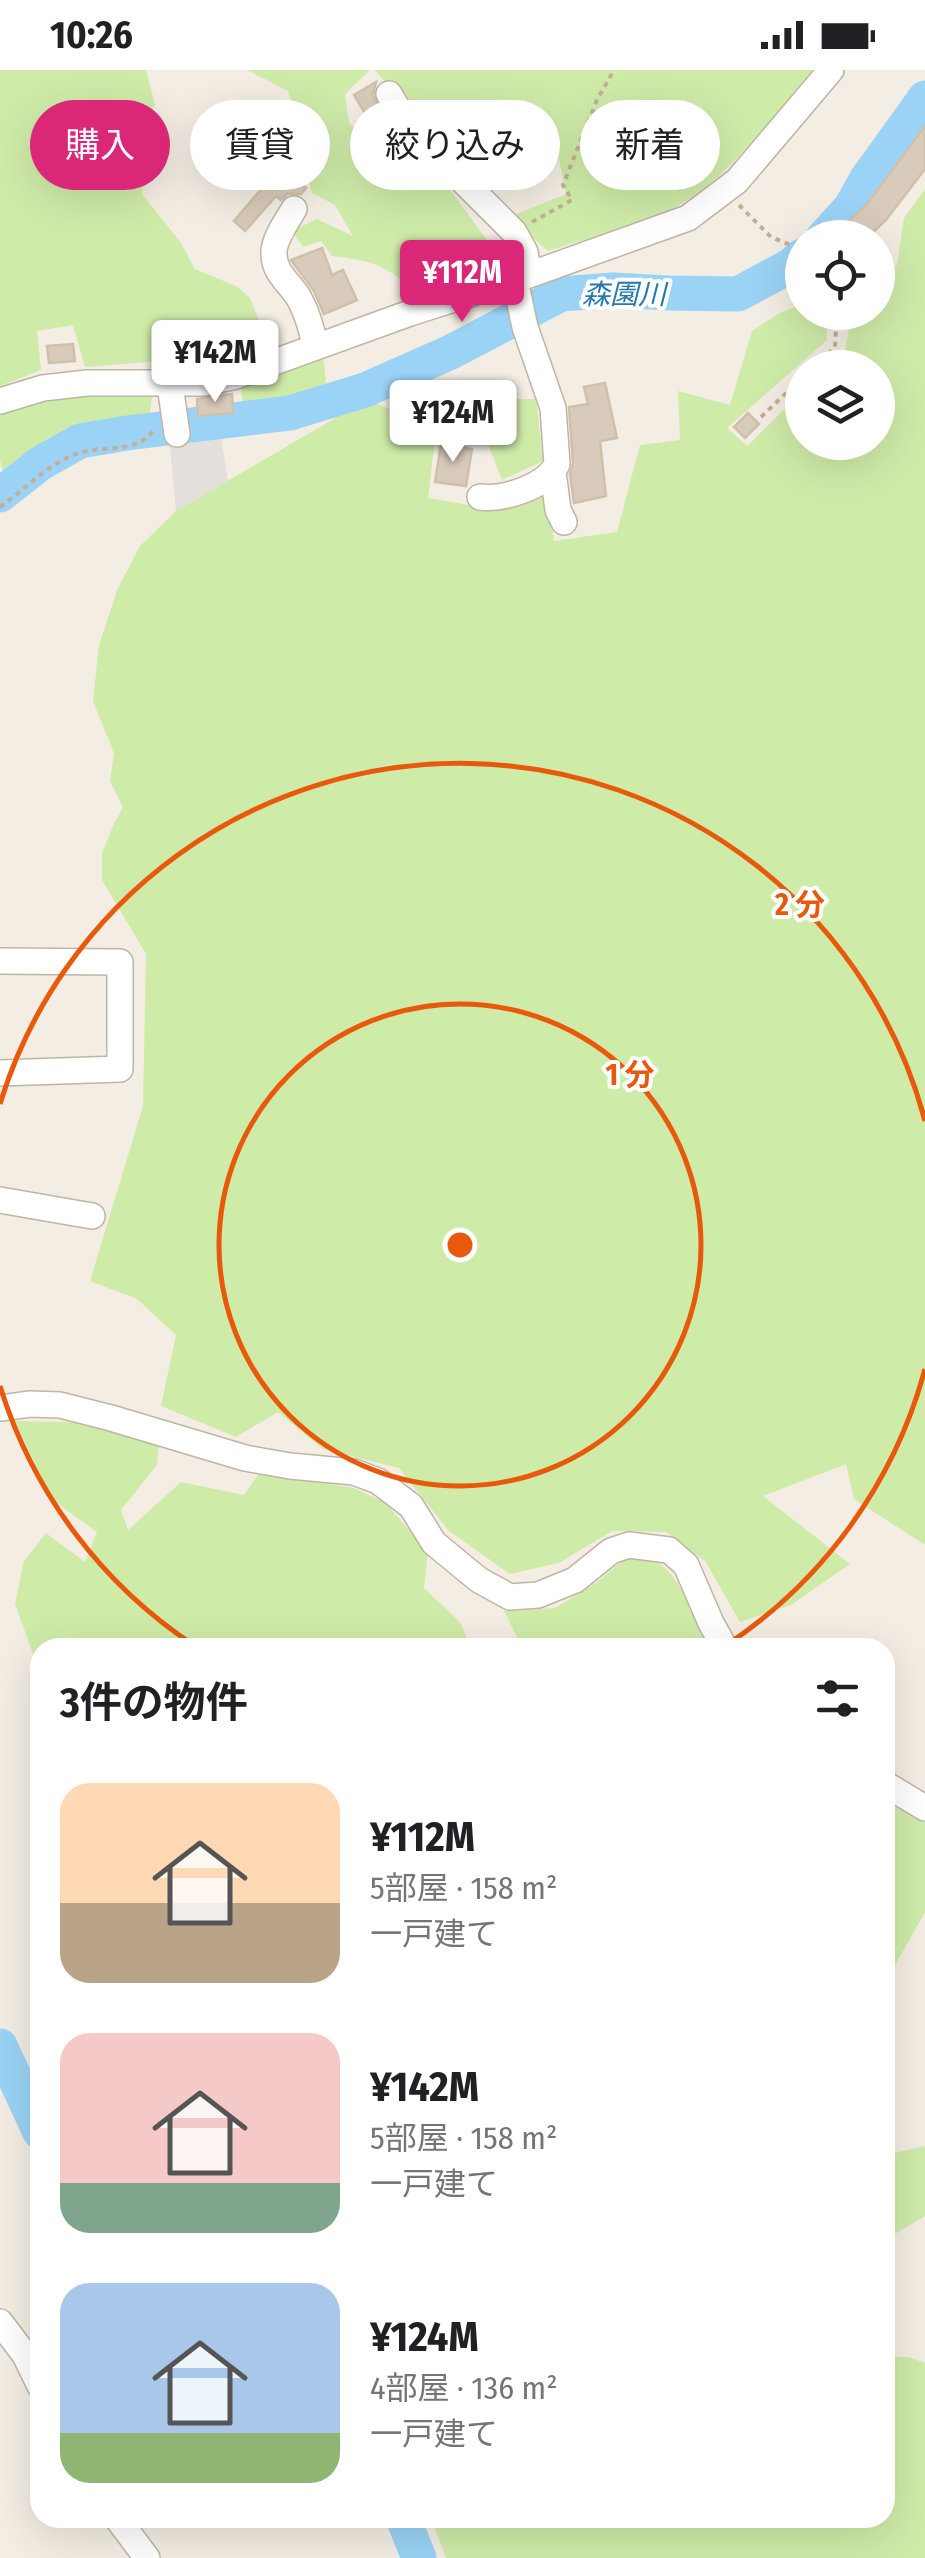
<!DOCTYPE html>
<html lang="ja">
<head>
<meta charset="utf-8">
<style>
  :root { --surface:#fff; --page:#f6f6f6; --text:#202124; --muted:#757577; --accent:#db2777 }
  body { margin:0; font-family:"Fira Sans Condensed","Noto Sans JP",sans-serif; background:var(--page); color:var(--text); height:100vh; display:flex; flex-direction:column; font-size:38px; white-space:nowrap }
  * { box-sizing:border-box; margin:0 }
  p { font-size:32px; color:var(--muted) }
  .icon { flex:none; width:55px; height:55px; fill:none; stroke:currentColor; stroke-width:2; stroke-linecap:round; stroke-linejoin:round }
  .map { position:relative; flex:1; overflow:hidden }
  .drawer { position:absolute; left:30px; top:1568px; width:865px; height:890px; display:flex; flex-direction:column; background:var(--surface); border-radius:30px; box-shadow:0 10px 40px #0002 }
  .drawer>* { flex:none }
  .top-card { position:absolute; left:30px; top:30px; width:865px; height:90px; display:flex; gap:20px }
  .controls { position:absolute; left:785px; top:150px; display:grid; gap:20px }
  .controls a { display:grid; place-items:center; width:110px; height:110px; border-radius:50%; background:var(--surface); box-shadow:0 10px 40px #0002; font-size:50px }
  .price { position:absolute; translate:-50% -85px; padding:0 22px; border-radius:10px; background:#fff; color:#222; font-size:32px; line-height:65px; filter:drop-shadow(0 2px 5px #0008) }
  .price::after { content:''; position:absolute; left:50%; top:60px; width:30px; height:22px; margin-left:-15px; background:inherit; clip-path:polygon(0 0,100% 0,50% 100%) }
  .price.selected { background:var(--accent); color:#fff }
  ul { padding:0; list-style:none }
  li { display:flex; align-items:center; gap:30px; height:250px; padding:0 30px }
  li span { display:grid; place-items:center; flex:none; width:280px; height:200px; border-radius:30px; color:#555 }
  li>.icon { margin-inline-start:auto }
  span .icon { width:120px; height:120px; fill:#fffc; stroke-width:1 }
  li b { font-size:42px }
  h2 { display:flex; justify-content:space-between; align-items:center; height:120px; padding:0 30px; font-size:42px }
  .pill { padding:0 35px; border-radius:45px; background:var(--surface); box-shadow:0 10px 40px #0002; font-size:35px; line-height:90px }
  .pill.selected { background:var(--accent); color:#fff }
  .status { display:flex; justify-content:space-between; align-items:center; height:70px; padding:0 50px; background:var(--surface); direction:ltr }
  .status svg { height:28px; fill:currentColor }
  .map>svg:first-child { display:block }
  .green { fill:#cfeba8 }
  .parking { fill:#e3e0dc }
  .lines { fill:none; stroke-linecap:round; stroke-linejoin:round }
  .river { stroke:#9ad3f5; stroke-width:35 }
  .building { fill:#d8cbbb; stroke:#d0c0aa; stroke-width:2.5 }
  .minor-casing { stroke:#bfb5a5; stroke-width:28 }
  .path { stroke:#c2b095; stroke-width:4; stroke-dasharray:5 5; stroke-linecap:butt }
  .minor { stroke:#fff; stroke-width:25 }
  .ring { fill:none; stroke:#e8590c; stroke-width:5 }
  .labels { text-anchor:middle; dominant-baseline:central; stroke-width:8; stroke-linejoin:round; paint-order:stroke }
  .water-label { font-size:28px; font-style:italic; fill:#247aaf; stroke:#fff }
  .centre { fill:#e8590c; stroke:#fff; stroke-width:5 }
  .ring-label { font-size:30px; text-anchor:middle; font-weight:bold; fill:#e8590c; stroke:#fff; stroke-width:8; stroke-linejoin:round; paint-order:stroke }
</style>
</head>
<body>
<div class="status"><b>10:26</b><svg viewBox="0 0 49 12"><path d="M0 12V9h3v3zM5 12V6h3v6zM10 12V3h3v9zM15 12V0h3v12zM26 1h20v11H26zM47 4h2v5h-2z"/></svg></div>
<div class="map">
<svg width="925" height="2488" viewBox="0 0 925 2488">
  <rect width="100%" height="100%" fill="#f3ede3"/>
  <path class="green" d="M0 0H146L155 35 153 37 142 124 181 173 195 199 238 217 250 228 262 258 232 271 233 285 85 297 73 255 37 261 41 300 0 316Z
    M247 0H370L345 24 349 53 367 67 397 47 489 173 413 220C383 193 371 191 332 186L321 171 303 177 292 161 317 149 353 166 335 135 312 123 305 96 302 60 288 21Z
    M375 0H813C776 42 730 107 681 134 641 156 592 167 548 181L509 147 566 124 559 89 471 110Z
    M925 119V1475L854 1429 846 1394 763 1426 850 1494 791 1535 740 1552 705 1491 666 1462 612 1461 559 1493 510 1504 449 1461 399 1398 323 1379 278 1342 236 1367 161 1336 176 1265 137 1229 90 1211 143 1036 146 884 102 810V783L113 756 123 737 110 711 114 683 93 631 99 575 118 518 140 476 176 441 368 329 393 341 492 337 513 329H536L543 391 502 410 488 374 435 369 428 428 491 439 546 417 554 471 617 462 640 375 680 370 678 321 730 335 752 261 780 243 802 234V242L826 243 827 270 727 358 747 376 802 322V372H878V298L828 297 845 280 852 243 878 242V204L897 195 904 148Z
    M323 286 327 321 244 342 241 317Z
    M82 324 152 325 149 353 62 368 3 403 0 390V343C24 328 54 326 82 324Z
    M15 1351 72 1352 159 1374 157 1395 121 1440 128 1460 181 1412 244 1425 259 1403 354 1418 386 1433 428 1483 424 1518 460 1552 471 1577 40 1578V1603L15 1534 24 1491 46 1463 85 1492 97 1462 50 1428Z
    M627 1487C634 1488 645 1487 652 1489 677 1498 699 1554 711 1577H522L504 1541 555 1538 596 1513Z
    M885 1730 925 1753V1842L885 1913Z
    M925 2076V2146L885 2170V2085Z
    M885 2287H908L925 2293V2488H446L431 2448H885Z"/>
  <path class="parking" d="M220 360 228 411 176 441 169 367Z"/>
  <g class="lines">
    <path class="river" d="M823 168 851 137 866 110 925 28
      M0 425 41 393 80 371 127 363 290 343 365 320 451 282 561 224 613 220 668 223 738 224 790 196 802 186
      M0 1976 40 2062
      M403 2448 419 2488"/>
  </g>
  <path class="building" d="M376 12 373 25 381 42 369 50 354 25Z
    M925 56V99L886 150 867 168H832L868 133Z
    M281 96 306 118 301 124H287L281 130 276 126 245 161 234 151Z
    M322 178 332 205 343 200 357 230 324 244 314 221 291 190Z
    M73 274 75 291 49 293 47 276Z
    M605 313 617 368 600 371 606 426 574 433 570 404 573 393 569 337 588 334 584 317Z
    M232 324 233 343 198 346 197 329Z
    M748 343 759 354 745 368 734 357Z
    M441 374 472 379 466 416 435 412Z"/>
  <g class="lines">
    <defs>
      <path id="minor" d="M389 24 398 39 464 112 514 162 525 182 529 205
        M294 139C287 151 274 169 274 182 273 204 291 213 300 230 308 245 312 260 315 276
        M170 315 177 364
        M0 331 43 318 87 313H204L236 306 410 243 529 205 688 148 737 111 831 0
        M553 402 558 440 564 452
        M480 427C503 430 546 417 557 394L553 338 525 257 515 210
        M0 891 120 892V999L0 1003
        M0 1130 92 1146
        M0 1338 30 1334 60 1335 111 1348 245 1388 290 1396 354 1402 378 1411 411 1436 434 1473 479 1510 510 1527 538 1525 575 1510 611 1481 629 1475 669 1480 686 1495 711 1553 725 1578
        M885 1714 925 1738
        M0 2252 25 2285 40 2316
        M117 2448 147 2488"/>
    </defs>
    <use href="#minor" class="minor-casing"/>
    <path class="path" d="M739 135 771 167 793 176 802 186
      M532 152 572 130 563 115 597 30 614 0
      M814 298 835 277 837 242
      M761 347 802 308
      M0 437C25 419 50 392 79 383 104 375 136 384 153 361"/>
    <use href="#minor" class="minor"/>
  </g>
  <g class="ring">
    <circle cx="460" cy="1175" r="241"/>
    <path d="M925 1299A481 481 0 0 1 725 1576M195 1576A481 481 0 0 1 0 1316M0 1034A481 481 0 0 1 925 1051"/>
  </g>
  <g class="labels">
    <g class="water-label">
      <text x="624" y="224">森園川</text>
    </g>
  </g>
  <circle cx="460" cy="1175" r="15" class="centre"/>
  <g class="ring-label">
    <text x="800" y="845">2 分</text>
    <text x="630" y="1015">1 分</text>
  </g>
</svg>
<div class="controls">
<a><svg class="icon" aria-label="locate" viewBox="0 0 24 24"><circle cx="12" cy="12" r="6"/><path d="M12 2v4M12 18v4M2 12h4M18 12h4"/></svg></a>
<a><svg class="icon" aria-label="layers" viewBox="0 0 24 24"><path d="M12 4l9 5-9 5-9-5zM3 14l9 5 9-5"/></svg></a>
</div>
<b class="price selected" style="left:462px;top:255px">¥112M</b>
<b class="price" style="left:215px;top:335px">¥142M</b>
<b class="price" style="left:453px;top:395px">¥124M</b>
<div class="top-card">
<a class="pill selected">購入</a>
<a class="pill">賃貸</a>
<a class="pill">絞り込み</a>
<a class="pill">新着</a>
</div>
<section class="drawer">
<h2>3件の物件<svg class="icon" aria-label="filters" viewBox="0 0 24 24"><path d="M4 7h16M4 17h16"/><circle cx="9" cy="7" r="2"/><circle cx="15" cy="17" r="2"/></svg></h2>
<ul>
<li><span style="background:linear-gradient(#ffd9b3 60%,#b9a48a 0)"><svg class="icon" aria-label="home" viewBox="0 0 24 24"><path d="M3 11l9-7 9 7M6 9v11h12V9"/></svg></span><div><b>¥112M</b><p>5部屋 · 158 m²</p><p>一戸建て</p></div></li>
<li><span style="background:linear-gradient(#f6c9c9 75%,#7fa58c 0)"><svg class="icon" aria-label="home" viewBox="0 0 24 24"><path d="M3 11l9-7 9 7M6 9v11h12V9"/></svg></span><div><b>¥142M</b><p>5部屋 · 158 m²</p><p>一戸建て</p></div></li>
<li><span style="background:linear-gradient(#a9c7e8 75%,#8fb573 0)"><svg class="icon" aria-label="home" viewBox="0 0 24 24"><path d="M3 11l9-7 9 7M6 9v11h12V9"/></svg></span><div><b>¥124M</b><p>4部屋 · 136 m²</p><p>一戸建て</p></div></li>
</ul>
</section>
</div>
</body>
</html>
